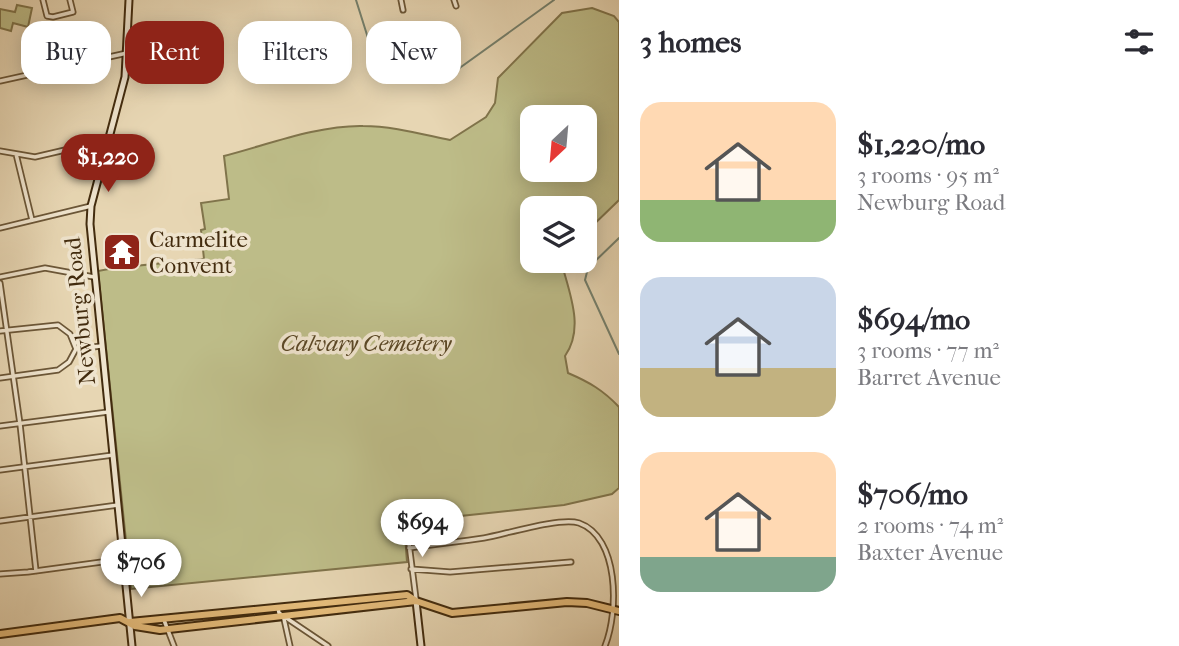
<!DOCTYPE html>
<html lang="en">
<head>
<meta charset="utf-8">
<style>
  :root { --surface:#fff; --page:#f7f7f7; --text:#2b2b33; --muted:#7c7c81; --accent:#8f2418 }
  body { margin:0; font-family:"IM FELL French Canon",serif; background:var(--page); color:var(--text); height:100vh; display:flex; flex-direction:column; font-size:26px; white-space:nowrap }
  * { box-sizing:border-box; margin:0 }
  p { font-size:23px; color:var(--muted) }
  .icon { flex:none; width:38px; height:38px; fill:none; stroke:currentColor; stroke-width:2; stroke-linecap:round; stroke-linejoin:round }
  .map { position:relative; flex:1; overflow:hidden }
  .panel { display:flex; flex-direction:column; background:var(--surface); width:560px }
  .panel>* { flex:none }
  .guide { position:absolute; left:21px; top:21px; width:492px; height:63px; display:flex; gap:14px }
  .needle { width:46px; rotate:206deg }
  .buttons { position:absolute; left:520px; top:105px; display:grid; gap:14px }
  .buttons a { display:grid; place-items:center; width:77px; height:77px; border-radius:14px; background:var(--surface); box-shadow:0 4px 18px #0003; font-size:35px }
  .price { position:absolute; translate:-50% -60px; padding:0 16px; border-radius:24px; background:#fff; color:#222; font-size:23px; line-height:46px; filter:drop-shadow(0 2px 4px #0008) }
  .price::after { content:''; position:absolute; left:50%; top:42px; width:21px; height:16px; margin-left:-10px; background:inherit; clip-path:polygon(0 0,100% 0,50% 100%) }
  .price.selected { background:var(--accent); color:#fff }
  ul { padding:0; list-style:none }
  li { display:flex; align-items:center; gap:21px; height:175px; padding:0 21px }
  li span { display:grid; place-items:center; flex:none; width:196px; height:140px; border-radius:21px; color:#555 }
  li>.icon { margin-inline-start:auto }
  span .icon { width:84px; height:84px; fill:#fffc; stroke-width:1 }
  li b { font-size:30px }
  h2 { display:flex; justify-content:space-between; align-items:center; height:84px; padding:0 21px; font-size:30px }
  .chip { padding:0 24px; border-radius:21px; background:var(--surface); box-shadow:0 4px 18px #0003; font-size:24px; line-height:63px }
  .chip.selected { background:var(--accent); color:#fff }
  main { display:flex; flex:1; min-height:0 }
  .map>svg:first-child { display:block }
  .green { fill:#bdbc88; stroke:#80744b; stroke-width:2; fill-rule:evenodd }
  .lines { fill:none; stroke-linecap:round; stroke-linejoin:round }
  .stream { stroke:#75806d; stroke-width:2 }
  .street-casing { stroke:#6b5637; stroke-width:7 }
  .secondary-casing { stroke:#422b0e; stroke-width:9 }
  .primary-casing { stroke:#422b0e; stroke-width:10 }
  .street { stroke:#efe4ce; stroke-width:3.5 }
  .secondary { stroke:#efe4ce; stroke-width:5 }
  .primary { stroke:#e4bb7a; stroke-width:6 }
  .labels { text-anchor:middle; dominant-baseline:central; stroke-width:7; stroke-linejoin:round; paint-order:stroke }
  .poi-label { font-size:23px; fill:#422b0e; stroke:#efe4ce; text-anchor:start }
  .street-label { font-size:23px; fill:#422b0e; stroke:#efe4ce }
  .park-label { font-size:23px; font-style:italic; fill:#5b4826; stroke:#efe4ce }
</style>
</head>
<body>
<main>
<div class="map">
<svg width="619" height="646" viewBox="0 0 619 646">
  <rect width="100%" height="100%" fill="#e7d6b3"/>
  <filter id="stains"><feTurbulence type="fractalNoise" baseFrequency=".00286" numOctaves="4"/><feColorMatrix values="0 0 0 0 .2 0 0 0 0 .09 0 0 0 0 .02 0 0 0 .5 -.17"/></filter>
  <radialGradient id="worn" r=".72"><stop offset=".6" stop-color="#630" stop-opacity="0"/><stop offset="1" stop-color="#630" stop-opacity=".3"/></radialGradient>
  <path class="green" d="M17 5 32 8 28 27 13 23 11 31 0 28V9L15 12Z
    M592 8 614 16 619 22V200L585 233 584 208H532V261H561C569 292 585 328 565 356L568 373C589 382 603 390 619 407V488L612 494 564 505 404 522 407 562 131 589 98 271 114 268 204 259 201 230 205 229 201 203 229 199 224 156C267 145 318 125 363 126 392 126 421 134 450 140L486 117 495 103 498 78 562 13ZM532 117H584V170H532Z"/>
  <g class="lines">
    <path class="stream" d="M356 0 368 38 378 57 412 71 442 78 454 72 554 0
      M619 238 588 268 585 280 619 354"/>
    <defs>
      <path id="street" d="M43 0 47 16 53 17 73 12 70 0
        M401 0 403 10
        M454 0 456 6
        M0 81 127 53
        M0 151 35 157 108 140
        M16 154 32 220
        M0 228 91 206
        M0 277 45 268 94 277
        M0 283 20 424 36 571
        M0 331 58 325 70 334 76 349
        M76 349 101 346
        M0 378 58 370 69 362 76 349
        M0 426 108 412
        M0 470 113 455
        M406 520 416 599
        M0 521 118 505
        M409 548C434 544 459 542 484 538 506 534 560 517 579 523 619 537 619 611 605 646
        M411 569 450 572 571 562
        M0 574 28 572 124 559
        M278 608 279 613 328 646
        M284 619 290 646
        M164 620 174 646"/>
      <path id="secondary" d="M129 0 125 77 91 206 90 224 132 646
        M416 601 421 646"/>
      <path id="primary" d="M130 622 407 595 416 601 452 613 567 602 587 603 619 611
        M0 634 120 618 135 626 160 630 416 601"/>
    </defs>
    <use href="#street" class="street-casing"/>
    <use href="#secondary" class="secondary-casing"/>
    <use href="#primary" class="primary-casing"/>
    <use href="#street" class="street"/>
    <use href="#secondary" class="secondary"/>
    <use href="#primary" class="primary"/>
  </g>
  <defs>
    <symbol id="temple-square" viewBox="-11 -11 22 22"><rect x="-9" y="-9" width="18" height="18" rx="4" fill="#8f2418" stroke="#efe4ce"/><path d="M0-6L5-2H3V0L6.5 2.5H4V6H1.5V3h-3V6H-4V2.5H-6.5L-3 0V-2H-5Z" fill="#fff"/></symbol>
  </defs>
  <g fill-rule="evenodd">
    <use href="#temple-square" x="100" y="230" width="44" height="44"/>
  </g>
  <g class="labels">
    <g class="poi-label">
      <text x="149" y="239">Carmelite<tspan x="149" dy="26">Convent</tspan></text>
    </g>
    <g class="street-label">
      <text transform="translate(80 311) rotate(-96)">Newburg Road</text>
    </g>
    <g class="park-label">
      <text x="366" y="343">Calvary Cemetery</text>
    </g>
  </g>
  <rect width="100%" height="100%" filter="url(#stains)"/>
  <rect width="100%" height="100%" fill="url(#worn)"/>
</svg>
<div class="buttons">
<a><svg class="needle" viewBox="-14 -14 28 28"><path d="M0-13l5 13h-10z" fill="#e53935"/><path d="M0 13l5-13h-10z" fill="#7c7c81"/></svg></a>
<a><svg class="icon" aria-label="layers" viewBox="0 0 24 24"><path d="M12 4l9 5-9 5-9-5zM3 14l9 5 9-5"/></svg></a>
</div>
<b class="price selected" style="left:108px;top:194px">$1,220</b>
<b class="price" style="left:422px;top:559px">$694</b>
<b class="price" style="left:141px;top:599px">$706</b>
<div class="guide">
<a class="chip">Buy</a>
<a class="chip selected">Rent</a>
<a class="chip">Filters</a>
<a class="chip">New</a>
</div>
</div>
<section class="panel">
<h2>3 homes<svg class="icon" aria-label="filters" viewBox="0 0 24 24"><path d="M4 7h16M4 17h16"/><circle cx="9" cy="7" r="2"/><circle cx="15" cy="17" r="2"/></svg></h2>
<ul>
<li><span style="background:linear-gradient(#ffd9b3 70%,#8fb573 0)"><svg class="icon" aria-label="home" viewBox="0 0 24 24"><path d="M3 11l9-7 9 7M6 9v11h12V9"/></svg></span><div><b>$1,220/mo</b><p>3 rooms · 95 m²</p><p>Newburg Road</p></div></li>
<li><span style="background:linear-gradient(#c9d6e8 65%,#c2b280 0)"><svg class="icon" aria-label="home" viewBox="0 0 24 24"><path d="M3 11l9-7 9 7M6 9v11h12V9"/></svg></span><div><b>$694/mo</b><p>3 rooms · 77 m²</p><p>Barret Avenue</p></div></li>
<li><span style="background:linear-gradient(#ffd9b3 75%,#7fa58c 0)"><svg class="icon" aria-label="home" viewBox="0 0 24 24"><path d="M3 11l9-7 9 7M6 9v11h12V9"/></svg></span><div><b>$706/mo</b><p>2 rooms · 74 m²</p><p>Baxter Avenue</p></div></li>
</ul>
</section>
</main>
</body>
</html>
